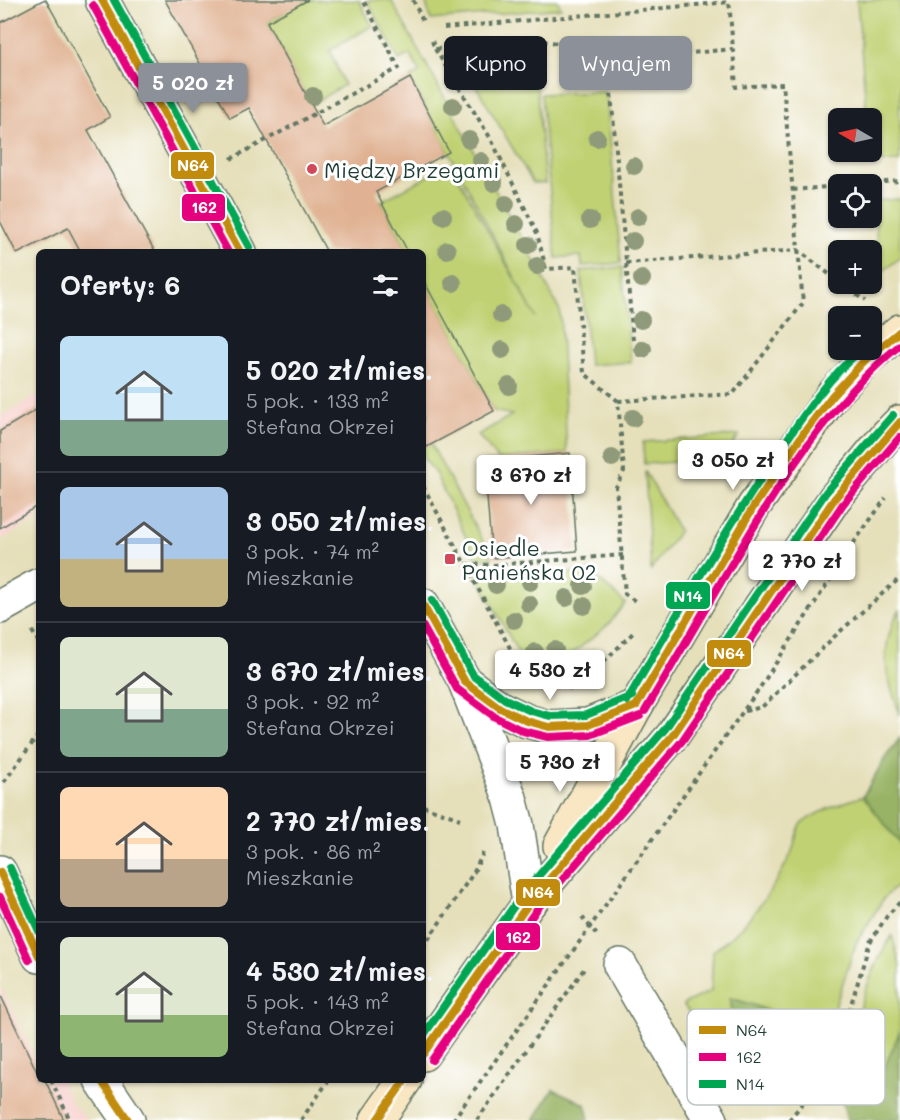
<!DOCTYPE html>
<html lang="pl">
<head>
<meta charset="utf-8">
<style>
  :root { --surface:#171b24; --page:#20242c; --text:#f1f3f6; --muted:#9ea1a6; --line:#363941; --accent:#8c9099 }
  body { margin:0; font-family:Mali,sans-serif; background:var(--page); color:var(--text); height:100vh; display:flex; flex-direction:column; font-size:22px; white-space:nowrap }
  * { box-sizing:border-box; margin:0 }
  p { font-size:20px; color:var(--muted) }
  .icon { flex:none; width:33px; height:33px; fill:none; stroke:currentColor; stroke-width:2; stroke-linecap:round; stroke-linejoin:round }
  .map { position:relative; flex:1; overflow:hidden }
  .details { position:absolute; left:36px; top:249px; width:390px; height:834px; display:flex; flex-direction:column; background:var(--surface); border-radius:9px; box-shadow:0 2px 4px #0004 }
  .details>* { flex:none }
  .banner { position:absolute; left:444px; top:36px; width:366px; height:54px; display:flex; gap:12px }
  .needle { width:39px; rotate:279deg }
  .fabs { position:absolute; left:828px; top:108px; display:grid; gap:12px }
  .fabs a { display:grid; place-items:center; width:54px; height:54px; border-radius:9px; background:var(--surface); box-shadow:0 2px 4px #0004; font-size:30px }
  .price { position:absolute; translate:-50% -51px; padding:0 14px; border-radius:6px; background:#fff; color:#222; font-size:20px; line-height:39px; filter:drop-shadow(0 2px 3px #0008) }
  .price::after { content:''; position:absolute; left:50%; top:36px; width:18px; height:14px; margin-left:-9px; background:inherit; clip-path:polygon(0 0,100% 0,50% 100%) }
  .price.on { background:var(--accent); color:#fff }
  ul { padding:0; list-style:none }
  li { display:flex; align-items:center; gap:18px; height:150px; padding:0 24px }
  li+li { border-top:2px solid var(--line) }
  li span { display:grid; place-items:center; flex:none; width:168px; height:120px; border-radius:9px; color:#555 }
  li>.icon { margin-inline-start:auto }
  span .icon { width:72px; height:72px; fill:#fffc; stroke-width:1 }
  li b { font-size:26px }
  h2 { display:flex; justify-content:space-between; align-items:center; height:72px; padding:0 24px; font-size:26px }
  .chip { padding:0 21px; border-radius:9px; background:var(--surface); box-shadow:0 2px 4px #0004; font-size:21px; line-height:54px }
  .chip.on { background:var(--accent); color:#fff }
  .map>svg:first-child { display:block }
  .built { fill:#f7d0cc }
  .green { fill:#c0d173; stroke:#708754; stroke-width:1.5 }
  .forest { fill:#98b365; stroke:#5c784c; stroke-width:1.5 }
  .building { fill:#e0b293 }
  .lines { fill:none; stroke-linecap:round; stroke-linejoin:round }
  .minor-casing { stroke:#647663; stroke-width:36 }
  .tertiary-casing { stroke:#647663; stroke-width:36 }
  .secondary-casing { stroke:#647663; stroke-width:36 }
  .path { stroke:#647663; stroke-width:4; stroke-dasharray:4.5 4.5; stroke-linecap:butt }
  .minor { stroke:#fff; stroke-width:33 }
  .tertiary { stroke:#fff; stroke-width:33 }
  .secondary { stroke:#f9e7c3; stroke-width:33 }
  .bus-1-casing { stroke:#fff; stroke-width:12 }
  .bus-2-casing { stroke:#fff; stroke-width:12 }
  .bus-3-casing { stroke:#fff; stroke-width:12 }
  .bus-1 { stroke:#c18c0d; stroke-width:8 }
  .bus-2 { stroke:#e5007d; stroke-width:8 }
  .bus-3 { stroke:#00a651; stroke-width:8 }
  .tree { fill:#8e9a79 }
  .poi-dot { fill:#d1495b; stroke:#fff; stroke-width:2 }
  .labels { text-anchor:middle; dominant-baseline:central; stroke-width:6; stroke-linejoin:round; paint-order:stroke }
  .poi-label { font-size:21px; fill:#1f3d34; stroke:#fff; text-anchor:start }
  .key { fill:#fff; stroke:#bcc5c2; stroke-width:1.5 }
  .key-label { font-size:16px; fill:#1f3d34 }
  .line-badge { stroke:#fff; stroke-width:2 }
  .badge-label { font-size:16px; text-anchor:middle; font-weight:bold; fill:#fff }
</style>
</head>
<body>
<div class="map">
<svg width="900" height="1120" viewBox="0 0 900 1120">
  <rect width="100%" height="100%" fill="#fff"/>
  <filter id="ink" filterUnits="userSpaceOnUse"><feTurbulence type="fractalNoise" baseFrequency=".0167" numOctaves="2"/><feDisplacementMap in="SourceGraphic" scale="12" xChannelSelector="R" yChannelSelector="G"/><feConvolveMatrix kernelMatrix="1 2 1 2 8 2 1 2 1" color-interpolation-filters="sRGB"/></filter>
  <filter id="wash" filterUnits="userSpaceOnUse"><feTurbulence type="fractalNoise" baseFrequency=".008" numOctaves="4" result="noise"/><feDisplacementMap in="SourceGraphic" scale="24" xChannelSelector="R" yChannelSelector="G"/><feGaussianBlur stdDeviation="1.35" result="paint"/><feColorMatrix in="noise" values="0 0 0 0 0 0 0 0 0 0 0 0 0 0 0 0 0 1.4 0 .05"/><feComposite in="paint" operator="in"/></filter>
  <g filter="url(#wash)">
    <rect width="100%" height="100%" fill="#e5dfba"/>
    <path class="built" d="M36 396 39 401V518L0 540V417Z
      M0 986 39 1068V1080H60L72 1104 88 1120H0Z"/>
    <path class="green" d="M277 0H359L372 26 330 50 344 85 311 105 267 22 284 13Z
      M367 0H391L537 266 560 311 567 453 498 459 478 435 512 415 494 411 423 279V252H408L381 201 451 164 536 318 410 78 420 72 410 54 399 60Z
      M425 0H557L561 8 431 20Z
      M857 0H900V161L871 163 872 118H867Z
      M533 45 545 183H533L456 52Z
      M606 92 621 263 582 266 581 256 556 258 541 94Z
      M900 199V258L879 274 874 201Z
      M622 267 631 362 589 365 581 271Z
      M423 429 492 558H476L435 473 423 457Z
      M739 435 723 459 644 464 643 442Z
      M645 471 679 531 651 570Z
      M474 570 510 571 511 578 594 571 595 576 625 603 608 625 541 679 530 671 521 658Z
      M900 610V715C890 684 880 664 890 632 893 624 894 617 900 610Z
      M863 796 900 844V882L884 898 856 943 826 1034 753 1005 731 998 791 1057 819 1048 795 1085 770 1097 750 1100 683 1004 711 991 713 951C746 928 772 892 790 856 795 847 795 833 801 825 810 813 848 801 863 796Z
      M892 936 900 965V1031L881 1077 845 1056C858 1014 868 972 892 936Z"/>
    <path class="forest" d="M900 738V844L863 796 885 758Z
      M730 998 753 1005 826 1034 819 1048C788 1058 748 1068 734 1026 732 1018 732 1007 730 998Z
      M900 1031V1120H847L841 1095 830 1080 845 1056 881 1076Z
      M553 1089 585 1104 589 1120H534Z"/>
    <g id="blocks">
      <path class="building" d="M43 0H46L110 117 88 130 155 252H81L68 228 17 254 0 221V23Z
        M165 0H308L267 22 323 126 410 78 449 152 376 192 408 252H327L249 108 230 118Z
        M423 279 494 411 423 449Z
        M39 408V505L0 528V431Z
        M570 453 577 551 492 558 484 461Z
        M0 994 37 1072 39 1071V1080H45L64 1120H0Z"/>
    </g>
  </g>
  <g filter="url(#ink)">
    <use href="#blocks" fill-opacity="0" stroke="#647663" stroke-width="1.5"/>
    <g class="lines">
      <defs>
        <path id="minor" d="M0 607 39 585
          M620 965 711 1120"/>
        <path id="tertiary" d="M102 0 240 252
          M423 605 465 682 510 798 517 825 529 903
          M465 682 500 708 527 721 549 727 588 725 636 706
          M0 872 39 956
          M101 1080 128 1120"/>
        <path id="secondary" d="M560 846 636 706 754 506 832 396 865 360 900 331
          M423 1054 529 903 673 735 835 498 887 435 900 422
          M377 1120 405 1080"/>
      </defs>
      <use href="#minor" class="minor-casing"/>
      <use href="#tertiary" class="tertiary-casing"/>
      <use href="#secondary" class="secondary-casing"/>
      <path class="path" d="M413 0 423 21
        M444 28 729 2
        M432 41 435 49 533 40 602 48 639 58 733 49
        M435 49 491 139 537 233 546 269 575 267 584 373 618 401 624 471 616 487 625 594 638 603
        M607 49 633 340
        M231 159 399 68 363 0
        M857 184 900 181
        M793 190 838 186
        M626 263 798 250 838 281
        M842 284 865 301
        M618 401 733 394 803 303 783 84 736 87 729 0
        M423 486 510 648 533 681
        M466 564 493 565 623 555
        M32 631 39 643
        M568 689 601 664 635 631
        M745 711 762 707 834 637 900 578
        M4 782 39 734
        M423 806 460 819
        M582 917 598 936
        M423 947 474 872 483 853
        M51 1080 70 1120
        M301 1120 329 1080
        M453 1120 761 686 855 541 886 498
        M477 1120 584 969
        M789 1120 815 1088 841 1037 870 942 887 916 900 902"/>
      <use href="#minor" class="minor"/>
      <use href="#tertiary" class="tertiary"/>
      <use href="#secondary" class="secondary"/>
      <defs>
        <path id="bus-1" d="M102 0 240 252
          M423 605 465 682 500 708 527 721 549 727 588 725 636 706
          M636 706 754 506 803 434 832 396 865 360 900 331
          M0 872 39 956
          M423 1054 529 903 673 735 835 498 900 422
          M101 1080 128 1120
          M377 1120 405 1080"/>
        <path id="bus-2" d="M93 5 228 252
          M423 627 457 689 495 717 523 731 548 737 590 735 640 716
          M645 711C674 663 702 614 731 565 778 485 828 404 900 345
          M0 897 29 960
          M432 1060 537 909 682 741 843 504 900 437"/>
        <path id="bus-3" d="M114 0 249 247
          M432 600 473 675 505 699 531 711 550 716 586 715 632 696
          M627 701C675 618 722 535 776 456 801 419 827 378 861 350
          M10 868 39 931
          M423 1036 521 896 665 729 826 492 893 415"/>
      </defs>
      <use href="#bus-1" class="bus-1-casing"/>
      <use href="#bus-2" class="bus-2-casing"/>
      <use href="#bus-3" class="bus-3-casing"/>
      <use href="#bus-1" class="bus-1"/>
      <use href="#bus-2" class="bus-2"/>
      <use href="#bus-3" class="bus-3"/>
    </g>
    <g class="tree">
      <circle cx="313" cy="96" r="9"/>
      <circle cx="453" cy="106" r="9"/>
      <circle cx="597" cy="138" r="9"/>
      <circle cx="469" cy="140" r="9"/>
      <circle cx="481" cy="161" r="9"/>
      <circle cx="634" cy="166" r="9"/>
      <circle cx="494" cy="183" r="9"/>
      <circle cx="506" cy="204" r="9"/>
      <circle cx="443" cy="216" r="9"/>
      <circle cx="638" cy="217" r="9"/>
      <circle cx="590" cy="220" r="9"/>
      <circle cx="516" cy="224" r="9"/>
      <circle cx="633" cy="241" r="9"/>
      <circle cx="528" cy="245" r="9"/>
      <circle cx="447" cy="250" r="9"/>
      <circle cx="537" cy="266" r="9"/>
      <circle cx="642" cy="279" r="9"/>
      <circle cx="453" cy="283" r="9"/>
      <circle cx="501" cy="315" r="9"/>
      <circle cx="641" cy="320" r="9"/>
      <circle cx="643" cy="349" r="9"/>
      <circle cx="502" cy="350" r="9"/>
      <circle cx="509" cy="386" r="9"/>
      <circle cx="633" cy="418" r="9"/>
      <circle cx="612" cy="458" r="9"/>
      <circle cx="530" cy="582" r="9"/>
      <circle cx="496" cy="585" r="9"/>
      <circle cx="583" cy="586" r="9"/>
      <circle cx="566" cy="598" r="9"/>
      <circle cx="529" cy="604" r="9"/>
      <circle cx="584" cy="606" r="9"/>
      <circle cx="514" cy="620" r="9"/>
      <circle cx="555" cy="650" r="9"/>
      <circle cx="535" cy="652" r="9"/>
      <circle cx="545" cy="669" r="9"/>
    </g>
  </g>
  <g class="poi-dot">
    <circle cx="312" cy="169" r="6"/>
    <rect x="444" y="553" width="12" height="12" rx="3"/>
  </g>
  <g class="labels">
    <g class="poi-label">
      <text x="324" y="169">Między Brzegami</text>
      <text x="462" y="547">Osiedle<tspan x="462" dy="24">Panieńska 02</tspan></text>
    </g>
  </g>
  <rect x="687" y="1009" width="198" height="96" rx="9" class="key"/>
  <rect x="699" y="1026" width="27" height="8" fill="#c18c0d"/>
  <rect x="699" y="1053" width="27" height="8" fill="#e5007d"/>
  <rect x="699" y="1080" width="27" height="8" fill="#00a651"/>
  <g class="key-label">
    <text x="736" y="1036">N64</text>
    <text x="736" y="1063">162</text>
    <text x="736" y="1090">N14</text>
  </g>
  <g class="line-badge">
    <rect x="170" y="151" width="45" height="29" rx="6" fill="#c18c0d"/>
    <rect x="181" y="193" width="45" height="29" rx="6" fill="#e5007d"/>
    <rect x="665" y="581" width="46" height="29" rx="6" fill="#00a651"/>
    <rect x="706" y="639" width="46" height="29" rx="6" fill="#c18c0d"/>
    <rect x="515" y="878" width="46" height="29" rx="6" fill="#c18c0d"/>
    <rect x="495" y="922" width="46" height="29" rx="6" fill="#e5007d"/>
  </g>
  <g class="badge-label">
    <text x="193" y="171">N64</text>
    <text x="204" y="213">162</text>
    <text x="688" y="602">N14</text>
    <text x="729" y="659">N64</text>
    <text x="538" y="898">N64</text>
    <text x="518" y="943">162</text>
  </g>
</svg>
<div class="fabs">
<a><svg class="needle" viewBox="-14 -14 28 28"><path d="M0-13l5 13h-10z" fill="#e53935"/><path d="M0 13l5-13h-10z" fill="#9ea1a6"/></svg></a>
<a><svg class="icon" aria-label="locate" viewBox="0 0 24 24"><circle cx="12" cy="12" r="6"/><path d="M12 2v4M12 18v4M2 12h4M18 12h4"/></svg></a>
<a>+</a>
<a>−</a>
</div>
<b class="price on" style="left:193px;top:114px">5 020 zł</b>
<b class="price" style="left:733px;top:491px">3 050 zł</b>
<b class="price" style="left:531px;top:506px">3 670 zł</b>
<b class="price" style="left:802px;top:592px">2 770 zł</b>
<b class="price" style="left:550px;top:701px">4 530 zł</b>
<b class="price" style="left:560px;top:793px">5 730 zł</b>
<div class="banner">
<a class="chip">Kupno</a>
<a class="chip on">Wynajem</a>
</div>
<section class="details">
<h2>Oferty: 6<svg class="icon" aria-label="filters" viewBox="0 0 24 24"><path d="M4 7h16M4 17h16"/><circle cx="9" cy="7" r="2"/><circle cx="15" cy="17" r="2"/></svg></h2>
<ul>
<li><span style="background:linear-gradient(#bfe0f5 70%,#7fa58c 0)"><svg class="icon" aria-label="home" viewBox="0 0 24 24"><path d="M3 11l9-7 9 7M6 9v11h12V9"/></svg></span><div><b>5 020 zł/mies.</b><p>5 pok. · 133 m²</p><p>Stefana Okrzei</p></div></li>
<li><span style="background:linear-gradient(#a9c7e8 60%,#c2b280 0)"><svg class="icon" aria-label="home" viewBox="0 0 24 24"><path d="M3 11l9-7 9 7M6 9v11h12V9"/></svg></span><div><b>3 050 zł/mies.</b><p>3 pok. · 74 m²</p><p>Mieszkanie</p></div></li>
<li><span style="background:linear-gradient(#dfe7d0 60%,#7fa58c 0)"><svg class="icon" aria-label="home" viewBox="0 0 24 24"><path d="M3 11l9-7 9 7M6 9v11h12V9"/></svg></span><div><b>3 670 zł/mies.</b><p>3 pok. · 92 m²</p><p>Stefana Okrzei</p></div></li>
<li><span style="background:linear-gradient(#ffd9b3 60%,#b9a48a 0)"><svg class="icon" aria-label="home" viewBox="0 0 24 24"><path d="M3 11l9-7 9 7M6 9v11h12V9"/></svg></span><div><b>2 770 zł/mies.</b><p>3 pok. · 86 m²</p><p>Mieszkanie</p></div></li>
<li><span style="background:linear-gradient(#dfe7d0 65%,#8fb573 0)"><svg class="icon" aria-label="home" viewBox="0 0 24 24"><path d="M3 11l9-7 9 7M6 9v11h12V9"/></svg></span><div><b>4 530 zł/mies.</b><p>5 pok. · 143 m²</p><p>Stefana Okrzei</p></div></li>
</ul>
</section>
</div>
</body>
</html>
